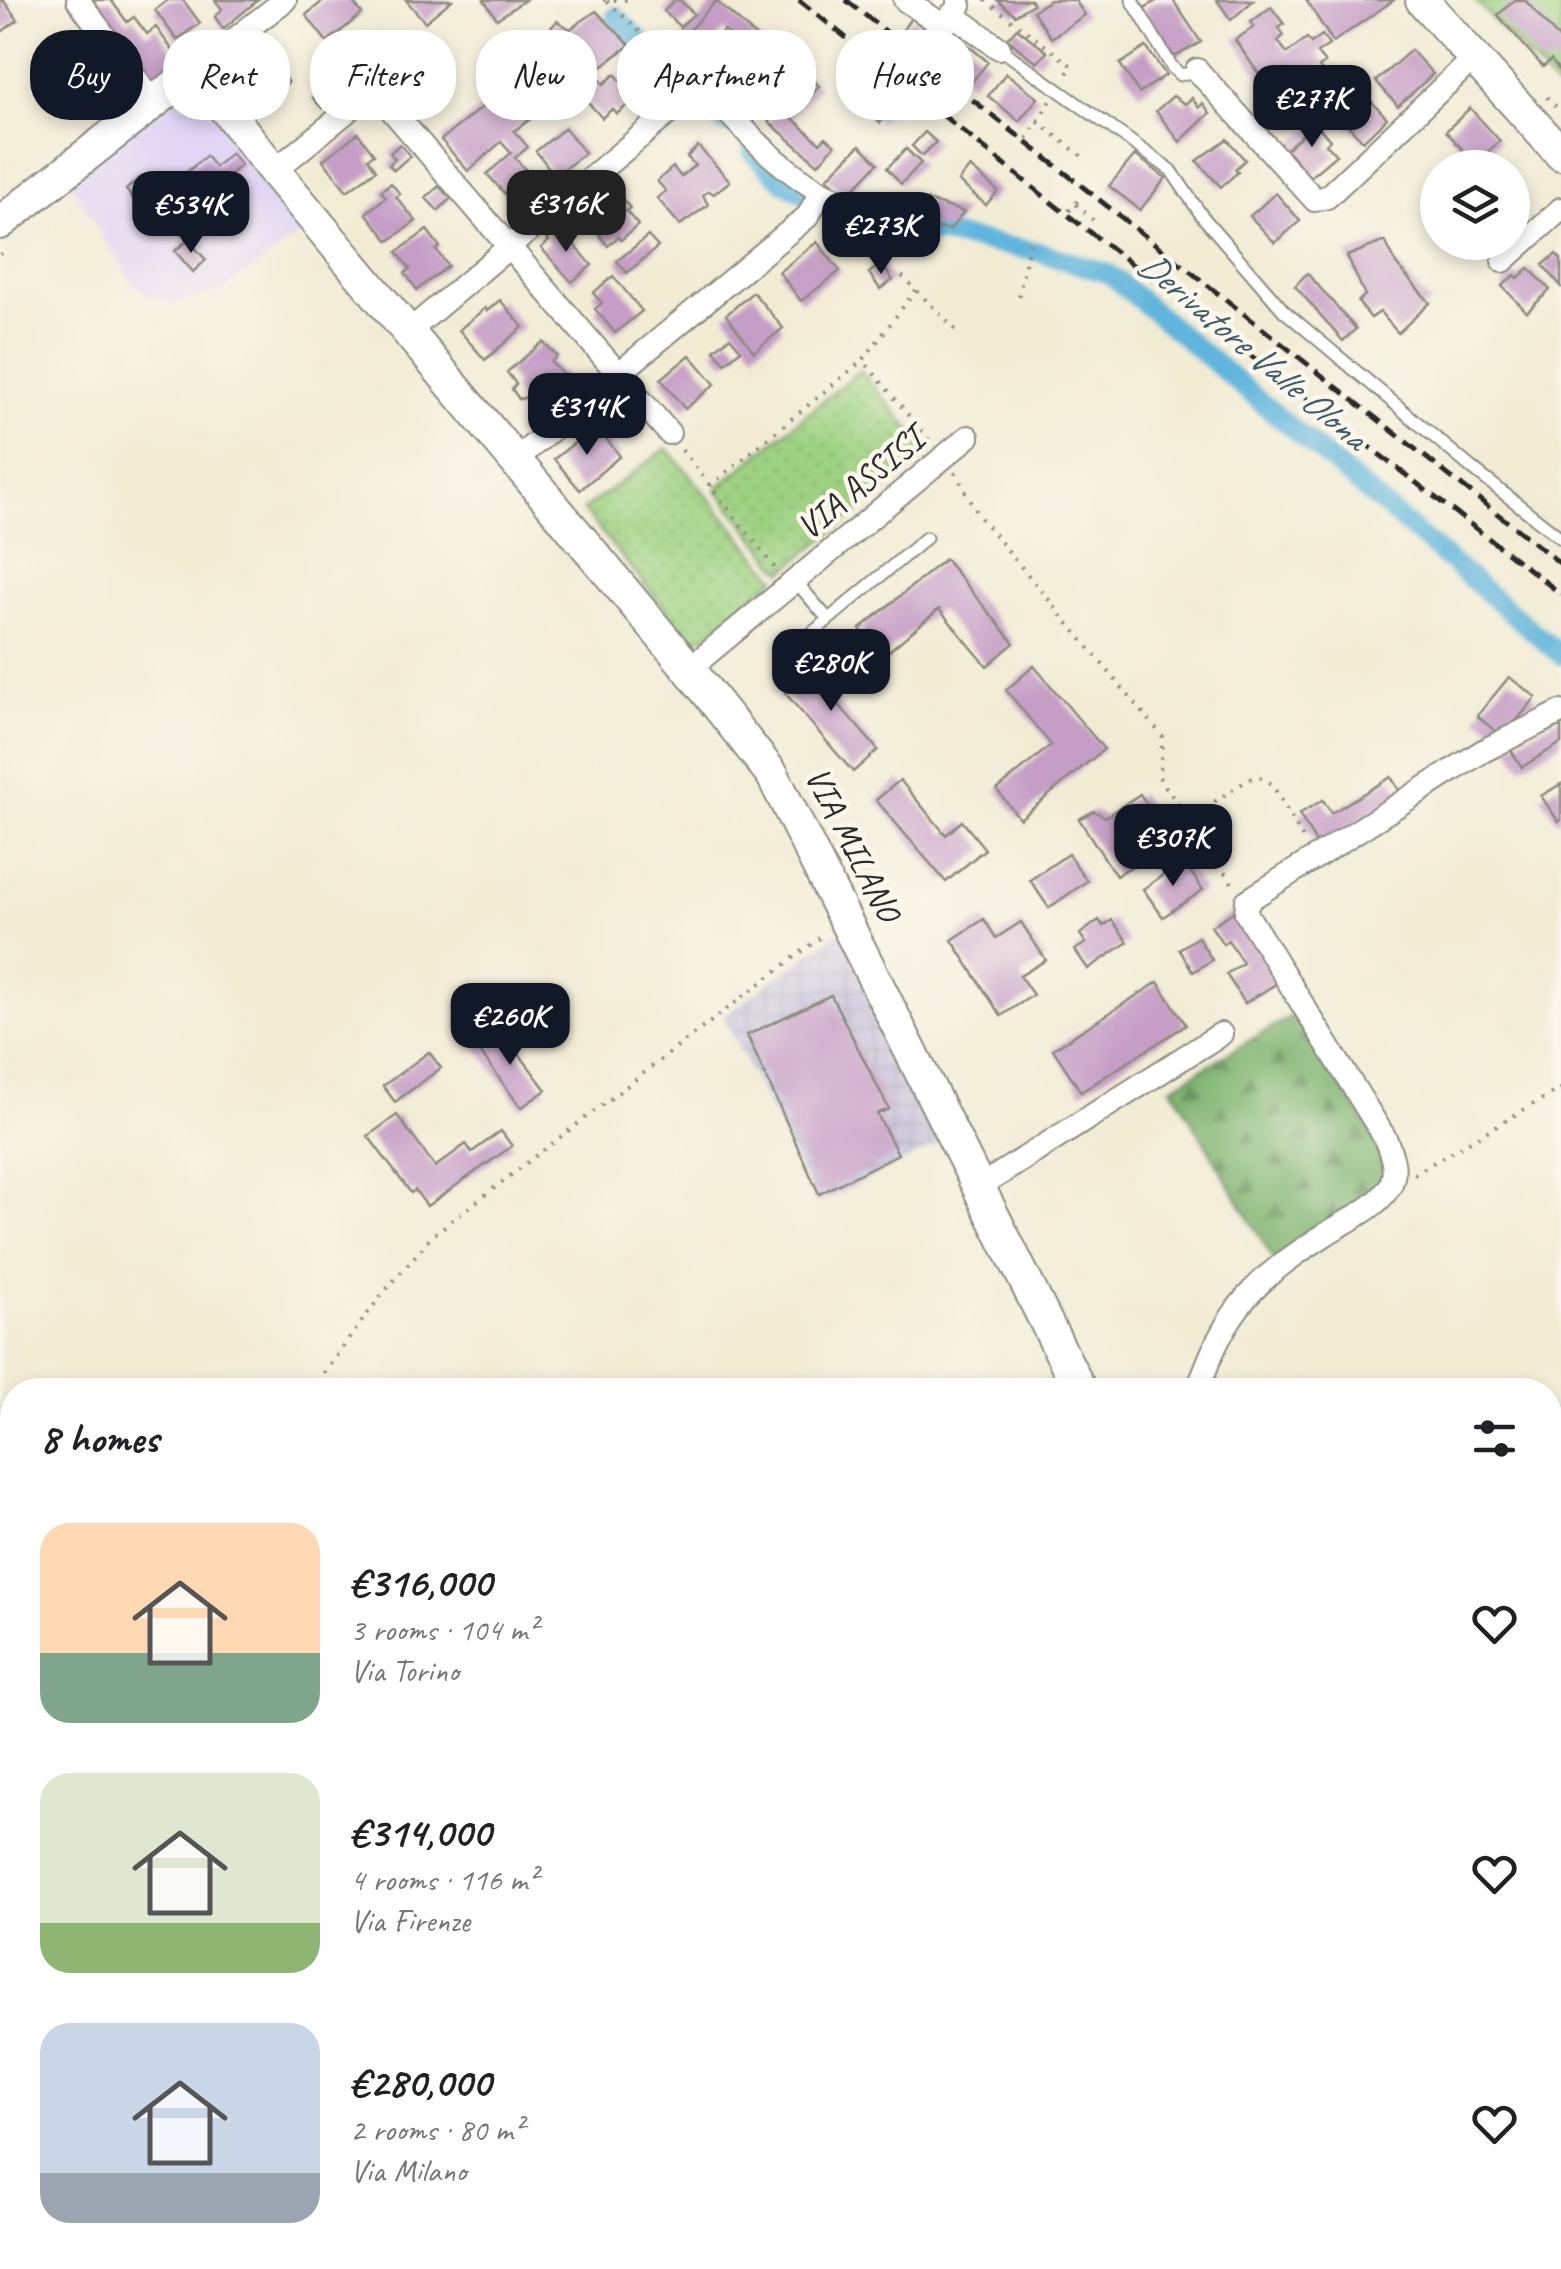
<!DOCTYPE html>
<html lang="en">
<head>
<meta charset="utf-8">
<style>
  :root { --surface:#fff; --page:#f6f6f6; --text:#202124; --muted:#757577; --accent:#111827 }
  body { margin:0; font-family:Caveat,sans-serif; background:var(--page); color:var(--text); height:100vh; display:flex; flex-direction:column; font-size:38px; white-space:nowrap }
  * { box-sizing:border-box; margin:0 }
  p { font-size:32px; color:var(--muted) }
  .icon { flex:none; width:55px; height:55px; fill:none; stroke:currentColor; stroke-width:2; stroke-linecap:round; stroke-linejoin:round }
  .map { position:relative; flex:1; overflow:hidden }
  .sheet { position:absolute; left:0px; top:1378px; width:1562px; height:892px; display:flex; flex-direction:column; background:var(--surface); border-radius:40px 40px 0 0; box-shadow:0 5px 15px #0003 }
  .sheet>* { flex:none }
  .guide { position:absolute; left:30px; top:30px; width:1000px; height:90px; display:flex; gap:20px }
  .buttons { position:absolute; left:1420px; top:150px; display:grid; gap:20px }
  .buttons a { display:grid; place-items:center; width:110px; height:110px; border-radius:50%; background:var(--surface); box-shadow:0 5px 15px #0003; font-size:50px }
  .price { position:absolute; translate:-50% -85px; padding:0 22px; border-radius:20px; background:var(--accent); color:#fff; font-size:32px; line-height:65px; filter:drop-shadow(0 2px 5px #0008) }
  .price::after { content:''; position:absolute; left:50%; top:60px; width:30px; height:22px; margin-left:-15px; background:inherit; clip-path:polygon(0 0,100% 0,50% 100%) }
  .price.active { background:#222; color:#fff }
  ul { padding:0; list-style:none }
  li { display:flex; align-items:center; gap:30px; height:250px; padding:0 40px }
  li span { display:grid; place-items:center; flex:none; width:280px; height:200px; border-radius:30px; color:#555 }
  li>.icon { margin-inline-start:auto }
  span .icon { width:120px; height:120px; fill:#fffc; stroke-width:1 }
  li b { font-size:42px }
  h2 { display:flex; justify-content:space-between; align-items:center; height:120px; padding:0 40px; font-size:42px }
  .pill { padding:0 35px; border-radius:40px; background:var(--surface); box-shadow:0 5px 15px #0003; font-size:35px; line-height:90px }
  .pill.active { background:var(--accent); color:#fff }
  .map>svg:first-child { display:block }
  .built { fill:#e0d4f4 }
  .industrial { fill:url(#industrial-grid) }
  .grass { fill:url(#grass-dots); stroke:#647e56; stroke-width:2.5 }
  .forest { fill:url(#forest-firs); stroke:#54704e; stroke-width:2.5 }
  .pitch { fill:#9ed282; stroke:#647e56; stroke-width:2.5 }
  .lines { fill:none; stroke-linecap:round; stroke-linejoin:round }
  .canal { stroke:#60b5dc; stroke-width:20 }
  .building { fill:#c59dc6 }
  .lane-casing { stroke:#8e8c80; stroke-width:15 }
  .street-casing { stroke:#8e8c80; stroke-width:26 }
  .secondary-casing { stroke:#8e8c80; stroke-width:36 }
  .path { stroke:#8e8c80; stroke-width:4; stroke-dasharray:2.5 8; stroke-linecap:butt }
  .lane { stroke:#fff; stroke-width:11 }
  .street { stroke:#fff; stroke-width:22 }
  .secondary { stroke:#fff; stroke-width:32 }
  .rail { stroke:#2b2b2b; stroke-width:5; stroke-dasharray:15 8; stroke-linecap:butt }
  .labels { text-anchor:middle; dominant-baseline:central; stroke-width:9; stroke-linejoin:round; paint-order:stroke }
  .street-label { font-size:35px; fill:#2b2b2b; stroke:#fbf7ec }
  .water-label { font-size:38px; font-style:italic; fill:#3e5b69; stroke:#fbf7ec }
</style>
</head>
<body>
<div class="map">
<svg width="1561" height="2269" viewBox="0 0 1561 2269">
  <defs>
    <pattern id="industrial-grid" width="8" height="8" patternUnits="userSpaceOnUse" patternTransform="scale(2.5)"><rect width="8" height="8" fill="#c4c0db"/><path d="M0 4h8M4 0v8" fill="none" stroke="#a9a5bc"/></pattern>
    <pattern id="grass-dots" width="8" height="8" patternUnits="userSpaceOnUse" patternTransform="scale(2.5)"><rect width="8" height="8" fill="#9ed282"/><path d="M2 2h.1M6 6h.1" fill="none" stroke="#88b470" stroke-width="1.8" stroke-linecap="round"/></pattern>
    <pattern id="forest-firs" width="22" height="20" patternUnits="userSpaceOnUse" patternTransform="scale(2.5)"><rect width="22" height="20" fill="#7eb470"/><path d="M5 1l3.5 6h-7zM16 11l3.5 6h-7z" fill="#67935c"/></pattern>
  </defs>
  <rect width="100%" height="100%" fill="#fbf7ec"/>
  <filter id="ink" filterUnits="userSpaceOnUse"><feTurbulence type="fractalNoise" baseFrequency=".01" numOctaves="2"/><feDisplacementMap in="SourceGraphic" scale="20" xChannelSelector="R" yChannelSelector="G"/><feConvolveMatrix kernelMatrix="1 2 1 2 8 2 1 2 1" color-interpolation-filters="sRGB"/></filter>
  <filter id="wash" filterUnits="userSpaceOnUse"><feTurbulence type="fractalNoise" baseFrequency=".0048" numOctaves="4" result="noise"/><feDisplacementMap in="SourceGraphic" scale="40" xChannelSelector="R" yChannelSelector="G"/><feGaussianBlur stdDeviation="2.25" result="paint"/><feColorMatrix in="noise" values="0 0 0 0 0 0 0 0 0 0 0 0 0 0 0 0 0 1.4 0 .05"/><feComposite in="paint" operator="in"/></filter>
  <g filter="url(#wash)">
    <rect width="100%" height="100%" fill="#f2ecd5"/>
    <path class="built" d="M193 86 310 227 222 291 174 303 150 296 131 281 69 181Z"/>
    <path class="industrial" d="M845 928 947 1140 817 1204 723 1016Z"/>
    <path class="grass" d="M860 370 930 452 783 572 716 489Z
      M667 448 776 578 705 636 695 639 685 633 583 510Z"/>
    <path class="forest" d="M1296 1013 1376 1141C1382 1158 1385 1171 1378 1189L1276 1264 1172 1087Z"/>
    <path class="pitch" d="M1475 0H1561V93Z"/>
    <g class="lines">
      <path class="canal" d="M616 16 725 124
        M752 152 785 183 802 193
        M844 213 868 221 1040 252 1109 274 1561 655"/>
    </g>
    <g id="blocks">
      <path class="building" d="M3 0 18 20 0 33V2Z
        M89 0H111L127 22 134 17 147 34 156 27 183 65 152 87Z
        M168 0H183L200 23 177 40 155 10Z
        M215 0H258L223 29 215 17 222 9Z
        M324 0H351L362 14 327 42 306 15Z
        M406 0H452L425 22Z
        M484 0H525L497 19Z
        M675 0H680L694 14 680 27 664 11Z
        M997 0H1031L1033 4 1015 15Z
        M1050 0H1075L1085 15 1051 38 1033 11Z
        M1158 0H1173L1201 42 1174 57 1143 9Z
        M1217 0H1254L1231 20Z
        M1306 0H1394L1333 42Z
        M1514 0H1525L1561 41V72L1551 60 1543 67 1498 15Z
        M716 1 797 73 791 79 799 85 808 75 819 86 791 117 820 143 826 137 835 145 818 164 768 121 790 95 757 65 741 82 727 70 745 49 724 30 700 57 690 48 684 54 675 46Z
        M1271 7 1284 24 1279 28 1284 35 1278 41 1287 53 1307 38 1311 43 1322 35 1329 45 1317 53 1325 63 1319 67 1324 75 1287 102 1277 87 1287 79 1283 72 1271 81 1267 77 1263 80 1235 40 1254 27 1251 22Z
        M596 11 630 45 514 131 528 147 515 158 540 186 517 207 487 174 511 153 501 142 468 171 441 140 513 82 505 70 521 58 534 75 553 60 546 44 553 39 547 32 557 21 570 29Z
        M911 18 935 36 926 48 902 31Z
        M1017 28 1047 52 1037 63 1007 39Z
        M950 30 988 62 971 83 932 52Z
        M353 47 370 69 322 108 313 98 351 67 342 56Z
        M1146 47 1166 75 1139 93 1120 64Z
        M1411 50 1433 74 1398 106 1376 81Z
        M255 56 263 65 269 60 288 82 259 107 249 94 242 100 236 93 237 71Z
        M1006 73 1038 98 1019 121 988 96Z
        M615 74 626 87 621 91 631 102 617 114 612 109 602 118 581 94 599 78 604 84Z
        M861 81 893 108 880 123 848 95Z
        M1352 81 1387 118 1363 141 1327 103Z
        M1173 96 1185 104 1192 98 1199 108 1203 103 1210 113 1180 142 1156 111Z
        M1470 108 1500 141 1475 163 1446 131Z
        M1315 123 1330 140 1326 144 1336 155 1310 177 1286 149Z
        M565 128 585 153 555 176 536 151Z
        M925 132 936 142 922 156 912 146Z
        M358 133 374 154 368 158 376 170 347 191 323 160Z
        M1227 139 1245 160 1235 169 1238 172 1221 187 1197 161Z
        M400 144 410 156 394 170 389 165 395 159 390 153Z
        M860 145 878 163 847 196 827 178Z
        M698 146 730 181 714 194 709 191 703 195 708 205 680 225 657 198 666 191 657 181 673 167 681 177 695 165 687 157Z
        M906 149 921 163 901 184 887 168Z
        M231 153 241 165 225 178 233 187 216 202 188 171 206 156 215 167Z
        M1135 155 1166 178 1140 210 1109 186Z
        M970 167 998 191 986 205 958 181Z
        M138 179 152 195 139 206 126 190Z
        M391 183 400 194 396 197 416 221 389 241 366 213 386 197 381 191Z
        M439 186 451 198 438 211 426 198Z
        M611 186 630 208 626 211 638 225 621 240 618 237 608 246 582 211Z
        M1276 193 1300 221 1275 243 1250 216Z
        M889 200 924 204 926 200 964 212 950 230 877 217 879 208Z
        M558 226 592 265 572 282 541 248 549 241 545 237Z
        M427 230 440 247 436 250 448 266 417 290 405 273 410 269 397 252Z
        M648 236 658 247 627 273 617 261Z
        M188 240 206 260 193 272 175 251Z
        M1385 241 1397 265 1430 303 1398 333 1380 312 1371 318 1358 302 1365 295 1347 256Z
        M817 242 840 271 801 301 779 272Z
        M1556 254 1561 259V286L1543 265Z
        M881 264 893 280 880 289 869 273Z
        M1529 268 1550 290 1527 312 1502 286 1515 275 1518 278Z
        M1307 273 1356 329 1343 341 1295 286Z
        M613 276 642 311 615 333 595 309 602 303 593 293Z
        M753 292 783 328 754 352 726 315Z
        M500 300 523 327 485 360 459 330 485 308 487 311Z
        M730 337 741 350 725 363 714 350Z
        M543 342 557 356 551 362 570 382 536 414 528 405 536 400 532 396 519 399 512 389 516 384 507 372Z
        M690 355 715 384 685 409 661 379Z
        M596 426 620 456 580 490 554 459Z
        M945 559 1014 643 987 666 939 609 883 656 860 629Z
        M827 657 850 684 833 698 878 750 853 772 785 693Z
        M1034 666 1104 749 1020 819 997 790 1051 745 1006 690Z
        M1509 677 1536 697 1503 737 1477 716Z
        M1561 717V743L1522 767 1508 746Z
        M1391 777 1402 795 1318 846 1299 814 1323 800 1331 813Z
        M900 780 946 835 962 821 985 849 946 882 876 800Z
        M1561 784V820L1558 821 1541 796Z
        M1140 794 1162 826 1141 840 1150 854 1116 876 1079 819 1094 811 1105 817Z
        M1068 854 1087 881 1049 908 1030 880Z
        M1183 861 1203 890 1163 917 1143 889Z
        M1233 912 1279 982 1245 1003 1226 974 1243 963 1228 940 1223 944 1211 926Z
        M984 919 996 938 1021 922 1046 960 1020 976 1033 995 1001 1016 952 940Z
        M1099 920 1103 926 1112 920 1128 942 1088 969 1075 950 1086 943 1080 934Z
        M1198 937 1212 960 1193 972 1179 949Z
        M1158 982 1186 1025 1081 1092 1053 1049Z
        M831 995 889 1109 877 1114 898 1154 819 1194 747 1035Z
        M499 1027 546 1090 521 1108 475 1045Z
        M429 1052 441 1068 395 1102 383 1086Z
        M397 1115 435 1167 466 1144 472 1152 501 1131 512 1146 427 1206 415 1190 411 1193 368 1136Z
        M1553 1975 1561 1987V2056L1550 2039V1977Z
        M1554 2133 1561 2146V2178L1550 2184V2135Z
        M1426 2258H1460L1468 2269H1416L1414 2266Z"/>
    </g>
  </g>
  <g filter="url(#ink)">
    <use href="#blocks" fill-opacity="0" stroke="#8e8c80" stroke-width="2.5"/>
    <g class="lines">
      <defs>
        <path id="lane" d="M1132 0 1172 67 1180 75 1185 74
          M999 48 1171 170 1202 216 1284 311 1474 470 1561 538
          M797 583 828 619
          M781 659 926 538"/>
        <path id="street" d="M78 0 154 103
          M905 0 944 26 960 5 958 0
          M952 14 999 48
          M681 62C732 115 785 186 858 207
          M195 70 285 0
          M1197 70 1315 200 1327 197 1475 57
          M274 171 361 100 375 95 383 100 669 433
          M1503 261 1561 209
          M408 332 679 104
          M514 461 808 216 820 193
          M689 669 968 437
          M979 1187 1221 1034
          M1198 1390C1224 1310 1255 1279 1326 1234 1346 1221 1375 1209 1388 1189 1399 1173 1392 1155 1385 1138L1246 913 1247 901 1483 751 1561 712"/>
        <path id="secondary" d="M1422 0 1561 154
          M0 223 195 70 274 171 689 669 772 774 1080 1390
          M1514 2258 1520 2269"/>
      </defs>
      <use href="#lane" class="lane-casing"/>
      <use href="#street" class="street-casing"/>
      <use href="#secondary" class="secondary-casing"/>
      <path class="path" d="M603 0H627
        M985 0 1072 66 1066 75
        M607 1 662 52
        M924 58 937 42
        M1547 97 1561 112
        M1038 122 1083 157
        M1027 139 1051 100
        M1076 204 1093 220
        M1069 211 1081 197
        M0 255 8 248
        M902 276 959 333
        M916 290 863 360 930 441
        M1019 296 1031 234
        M682 450 778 572
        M955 472 979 516 1163 737 1159 777 1234 886
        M710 486 863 360
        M1188 819 1249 779 1260 777 1272 784 1305 842
        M1414 1174 1561 1088
        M311 1390 380 1297 433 1235 826 933
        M0 1621 12 1615
        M0 1893 12 1908
        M265 2258 273 2269
        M452 2269 467 2258"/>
      <use href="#lane" class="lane"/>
      <use href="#street" class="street"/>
      <use href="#secondary" class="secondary"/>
      <path class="rail" d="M799 0 1056 206 1561 594
        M846 0 1561 564"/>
    </g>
  </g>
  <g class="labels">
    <g class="street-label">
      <text transform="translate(860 483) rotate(-40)">VIA ASSISI</text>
      <text transform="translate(853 844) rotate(63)">VIA MILANO</text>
    </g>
    <g class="water-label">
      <text transform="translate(1253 350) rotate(40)">Derivatore Valle Olona</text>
    </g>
  </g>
</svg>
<div class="buttons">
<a><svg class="icon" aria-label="layers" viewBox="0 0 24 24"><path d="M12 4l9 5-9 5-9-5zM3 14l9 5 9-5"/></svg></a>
</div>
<b class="price" style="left:1312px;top:150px">€277K</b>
<b class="price active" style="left:566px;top:255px">€316K</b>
<b class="price" style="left:191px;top:256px">€534K</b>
<b class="price" style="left:881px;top:277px">€273K</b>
<b class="price" style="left:587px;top:458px">€314K</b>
<b class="price" style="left:831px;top:714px">€280K</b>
<b class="price" style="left:1173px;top:889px">€307K</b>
<b class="price" style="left:510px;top:1068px">€260K</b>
<div class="guide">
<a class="pill active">Buy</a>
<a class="pill">Rent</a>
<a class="pill">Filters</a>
<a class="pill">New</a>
<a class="pill">Apartment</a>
<a class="pill">House</a>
</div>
<section class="sheet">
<h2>8 homes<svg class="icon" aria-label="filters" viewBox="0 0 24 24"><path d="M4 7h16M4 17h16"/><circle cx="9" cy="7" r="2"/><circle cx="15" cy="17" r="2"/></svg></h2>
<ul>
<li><span style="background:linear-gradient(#ffd9b3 65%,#7fa58c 0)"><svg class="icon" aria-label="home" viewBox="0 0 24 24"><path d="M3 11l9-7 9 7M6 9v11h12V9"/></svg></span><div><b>€316,000</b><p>3 rooms · 104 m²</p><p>Via Torino</p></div><svg class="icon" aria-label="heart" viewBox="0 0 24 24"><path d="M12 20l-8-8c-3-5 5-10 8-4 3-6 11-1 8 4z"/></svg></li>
<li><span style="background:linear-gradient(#dfe7d0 75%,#8fb573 0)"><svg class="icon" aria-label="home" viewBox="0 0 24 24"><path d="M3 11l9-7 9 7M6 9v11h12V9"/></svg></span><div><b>€314,000</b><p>4 rooms · 116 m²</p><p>Via Firenze</p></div><svg class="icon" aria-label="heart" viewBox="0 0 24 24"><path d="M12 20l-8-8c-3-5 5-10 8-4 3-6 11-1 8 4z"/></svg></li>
<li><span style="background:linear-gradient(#c9d6e8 75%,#9aa5b1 0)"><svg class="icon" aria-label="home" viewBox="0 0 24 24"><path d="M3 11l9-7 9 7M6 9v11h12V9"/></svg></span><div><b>€280,000</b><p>2 rooms · 80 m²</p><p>Via Milano</p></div><svg class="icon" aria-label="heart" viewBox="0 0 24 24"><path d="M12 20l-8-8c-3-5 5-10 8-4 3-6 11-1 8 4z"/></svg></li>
</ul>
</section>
</div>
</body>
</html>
